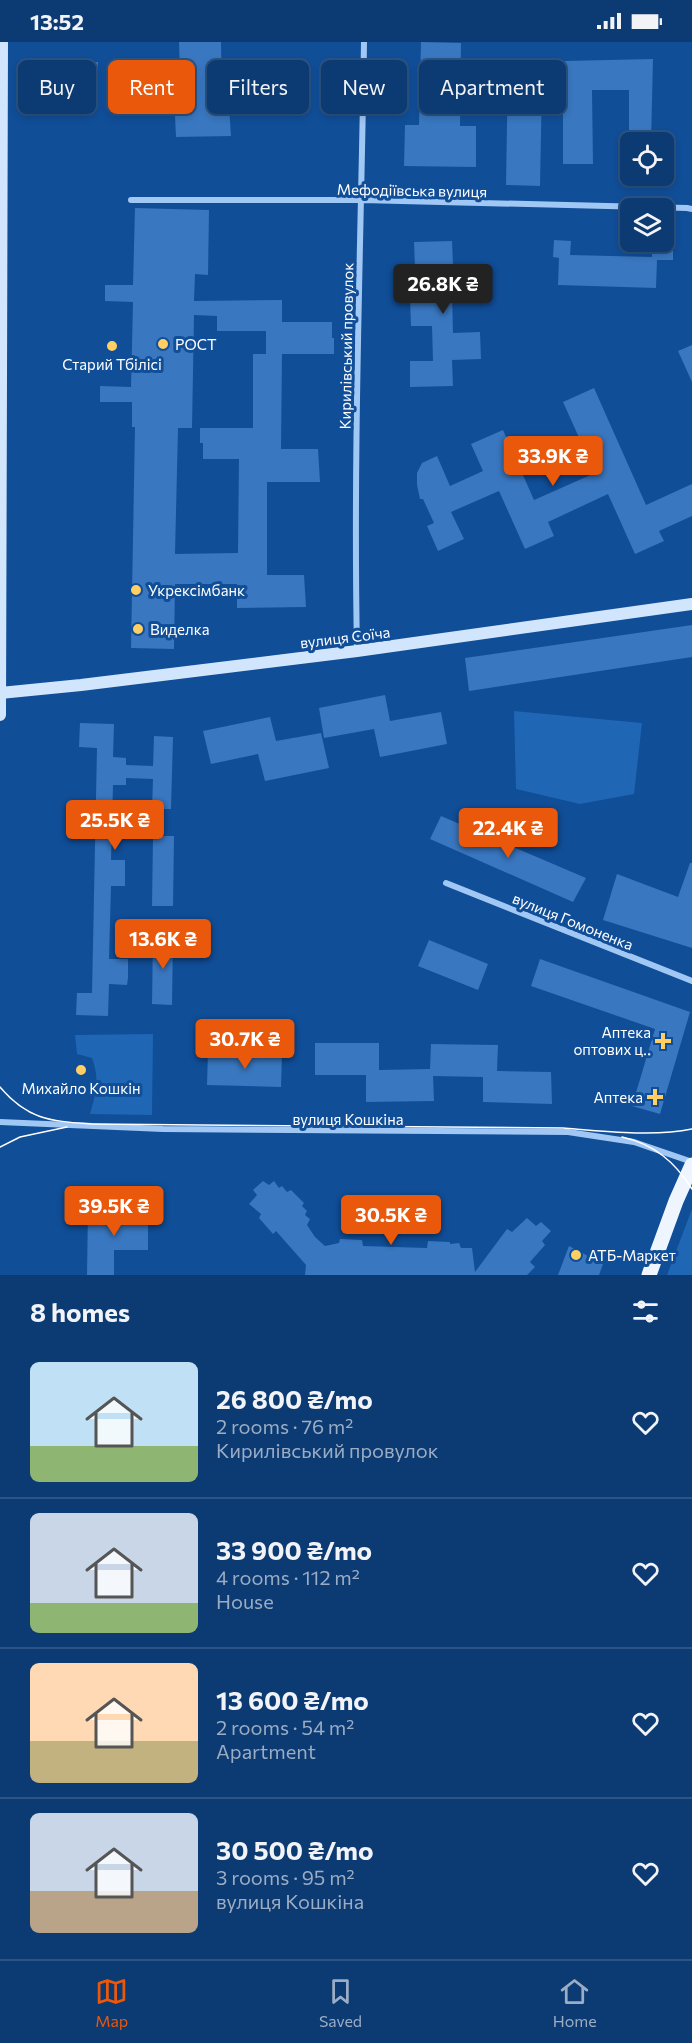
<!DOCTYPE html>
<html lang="en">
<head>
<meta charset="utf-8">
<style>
  :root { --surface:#0c3a72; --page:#1a457a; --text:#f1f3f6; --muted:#9aadc4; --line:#2c5484; --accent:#ea580c }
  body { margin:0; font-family:Commissioner,sans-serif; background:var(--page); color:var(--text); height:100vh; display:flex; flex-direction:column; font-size:22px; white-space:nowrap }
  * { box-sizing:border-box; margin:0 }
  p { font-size:20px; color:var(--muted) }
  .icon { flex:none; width:33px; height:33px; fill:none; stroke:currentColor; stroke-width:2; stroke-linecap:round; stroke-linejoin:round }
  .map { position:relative; height:1233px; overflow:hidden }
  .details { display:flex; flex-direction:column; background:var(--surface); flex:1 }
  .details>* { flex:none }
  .top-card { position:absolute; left:18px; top:18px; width:657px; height:54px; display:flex; gap:12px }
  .controls { position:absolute; left:620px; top:90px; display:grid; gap:12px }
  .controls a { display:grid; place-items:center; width:54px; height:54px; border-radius:9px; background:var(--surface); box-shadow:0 3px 9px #0003,0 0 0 2px var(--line); font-size:30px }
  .price { position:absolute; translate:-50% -51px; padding:0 14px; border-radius:6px; background:var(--accent); color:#fff; font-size:20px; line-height:39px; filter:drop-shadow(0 2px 3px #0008) }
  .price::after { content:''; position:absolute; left:50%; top:36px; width:18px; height:14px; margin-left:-9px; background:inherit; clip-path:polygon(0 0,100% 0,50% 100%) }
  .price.selected { background:#222; color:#fff }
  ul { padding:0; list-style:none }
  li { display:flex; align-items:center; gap:18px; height:150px; padding:0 30px }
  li+li { border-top:2px solid var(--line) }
  li span { display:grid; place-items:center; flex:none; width:168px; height:120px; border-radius:9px; color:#555 }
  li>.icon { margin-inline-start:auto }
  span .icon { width:72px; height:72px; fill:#fffc; stroke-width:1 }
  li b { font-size:26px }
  h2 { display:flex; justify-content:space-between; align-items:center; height:72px; padding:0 30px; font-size:26px }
  .tag { padding:0 21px; border-radius:9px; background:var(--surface); box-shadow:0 3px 9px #0003,0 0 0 2px var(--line); font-size:21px; line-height:54px }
  .tag.selected { background:var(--accent); color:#fff }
  .status { display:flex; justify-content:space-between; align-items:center; height:42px; padding:0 30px; background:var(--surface); direction:ltr }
  .status svg { height:16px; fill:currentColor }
  .menu { display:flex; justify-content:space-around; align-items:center; height:84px; border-top:2px solid var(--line); background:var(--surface); font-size:16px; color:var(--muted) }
  .menu a { display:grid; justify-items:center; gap:3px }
  .menu .selected { color:var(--accent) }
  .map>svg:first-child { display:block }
  .green { fill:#1f66b5 }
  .building { fill:#3977c0; fill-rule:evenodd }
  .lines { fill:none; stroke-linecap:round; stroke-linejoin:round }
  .street { stroke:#a1c8f4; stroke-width:6 }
  .secondary { stroke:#d1e5fd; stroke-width:12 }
  .primary { stroke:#eef5ff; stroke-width:15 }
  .tram { stroke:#fff; stroke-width:1.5 }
  .poi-dot { fill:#ffcf64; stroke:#104e98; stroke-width:2 }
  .labels { text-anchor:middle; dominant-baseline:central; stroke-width:6; stroke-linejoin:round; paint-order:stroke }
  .street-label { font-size:15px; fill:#fff; stroke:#104e98 }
  .poi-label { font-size:15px; fill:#fff; stroke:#104e98; text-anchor:start }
</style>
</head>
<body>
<div class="status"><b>13:52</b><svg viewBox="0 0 49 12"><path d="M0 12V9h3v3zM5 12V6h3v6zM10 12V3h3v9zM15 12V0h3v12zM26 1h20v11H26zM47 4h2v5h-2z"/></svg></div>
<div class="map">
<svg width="692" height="1233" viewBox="0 0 692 1233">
  <rect width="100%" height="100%" fill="#104e98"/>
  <path class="green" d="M514 669 642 681 634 752 580 762 516 747Z
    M153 992 152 1073 90 1072C96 1051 100 1038 92 1016L77 1012 75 993Z
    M692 1167V1233H667Z"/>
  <path class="building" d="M179 0H221L222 64H229L231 94 176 95 173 32H180Z
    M421 0 461 1 460 84H476V125L404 124 405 83H419Z
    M653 17 651 100H629V48H592L593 122H563V40H542L540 144 506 143 508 21 564 22V19Z
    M85 20H98L97 57H85Z
    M135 166 209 168 208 233 195 232 194 259 282 258V280H332V296H334V312H282L281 407H318L320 440H267V533H304L306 565 237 566V542H175L174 607 131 606 135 385H132V360H100V344L131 345 133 260 105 259V243H133ZM194 273 217 274V289H266V312H253V386H200V401H203V417H239L238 511 175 512 178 386H192Z
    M554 198 571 199 570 213 652 215V200H673V218H657L656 246 558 243 559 216 553 215Z
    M452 199 453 223 481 222 482 251 452 252 453 291 480 290 481 317 452 318 453 344 410 345V319H433L432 284H411L410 256H436L435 225H415L414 200Z
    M692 303V340L678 309Z
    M594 346 646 463 692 442V474L659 489 664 499 635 512 608 452 548 480 554 494 525 507 499 449 451 470 464 497 438 509 427 484 434 481 423 457H420L417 443V431L422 421 437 414 450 444 483 429 471 402 503 388 534 458 595 431 563 360Z
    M692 583V615L469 649 465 616Z
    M385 653 390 679 441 670 447 702 380 715 374 687 324 696 319 666Z
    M270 675 276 699 321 691 329 726 265 739 258 712 211 722 203 689Z
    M80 681 114 682 113 715 126 716V723L153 724 154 694 173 695 171 767H152L153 737 126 736V743H113L111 818H125V844H111L109 917H128V936L127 943 109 942 108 974 76 973 77 951H92L97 706 79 705Z
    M441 774 586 836 573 860 430 797Z
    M153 794H174L173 864H152Z
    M690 821H692V906L603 878 617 832 678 855Z
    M153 894H173L172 963 152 962Z
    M429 898 488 922 478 948 418 924Z
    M540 917 690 970 660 1072 632 1064 655 987 531 944Z
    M315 1001H379V1028L430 1027 431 1002 498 1003 497 1029 551 1030 552 1062 483 1060V1035L433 1034 434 1059 366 1060V1033H315Z
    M208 1010 282 1012 281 1045 207 1043Z
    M263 1139 269 1143 274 1139 279 1146 282 1144 287 1150 291 1148 304 1161 302 1164 307 1169 305 1173 310 1177 307 1183 315 1195 325 1204 339 1201 340 1197 362 1198 363 1204 427 1206 428 1199 450 1200V1202L459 1201 461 1206H472L475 1230 507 1187 512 1190 527 1176 536 1184 541 1180 551 1189 542 1199 545 1203 530 1220 535 1225 527 1233H305L306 1223 276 1189 273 1192 259 1176 261 1172 249 1162 257 1153 253 1148Z
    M88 1167 148 1168V1208H114V1233H87Z
    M569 1204 603 1222 599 1233H558Z"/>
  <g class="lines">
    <path class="street" d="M131 158H362L687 166 692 167
      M357 608C353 406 361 203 364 0
      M446 841 692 939
      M0 1080 163 1087 568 1090 634 1100 692 1120"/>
    <path class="secondary" d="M0 651 81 643 357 609 692 562
      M0 673 2 0"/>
    <path class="primary" d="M649 1233 676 1159 692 1123"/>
    <path class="tram" d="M0 1045C28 1078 51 1079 91 1082L563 1086C601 1089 654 1095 692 1087
      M622 1095C654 1102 675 1120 692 1147
      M0 1105 20 1095 67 1085"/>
  </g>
  <g class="poi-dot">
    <circle cx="163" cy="302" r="6"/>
    <circle cx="112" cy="304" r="6"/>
    <circle cx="136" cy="548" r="6"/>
    <circle cx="138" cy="587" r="6"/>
    <path d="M660 990h6v6h6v6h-6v6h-6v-6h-6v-6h6z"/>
    <circle cx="81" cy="1028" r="6"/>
    <path d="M652 1046h6v6h6v6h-6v6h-6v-6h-6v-6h6z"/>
    <circle cx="576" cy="1213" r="6"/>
  </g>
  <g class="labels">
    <g class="street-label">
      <text transform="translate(412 148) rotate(1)">Мефодіївська вулиця</text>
      <text transform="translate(346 304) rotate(-89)">Кирилівський провулок</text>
      <text transform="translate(345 595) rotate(-7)">вулиця Соїча</text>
      <text transform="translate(573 879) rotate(22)">вулиця Гомоненка</text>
      <text x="348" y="1077">вулиця Кошкіна</text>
    </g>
    <g class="poi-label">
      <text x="175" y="302">РОСТ</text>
      <text x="112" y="322" text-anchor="middle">Старий Тбілісі</text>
      <text x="148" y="548">Укрексімбанк</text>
      <text x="150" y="587">Виделка</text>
      <text x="651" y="990" text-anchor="end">Аптека<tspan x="651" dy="17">оптових ц‥</tspan></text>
      <text x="81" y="1046" text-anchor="middle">Михайло Кошкін</text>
      <text x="643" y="1055" text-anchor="end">Аптека</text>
      <text x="588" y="1213">АТБ-Маркет</text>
    </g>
  </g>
</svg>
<div class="controls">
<a><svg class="icon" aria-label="locate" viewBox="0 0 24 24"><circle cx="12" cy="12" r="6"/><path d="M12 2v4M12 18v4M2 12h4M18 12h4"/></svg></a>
<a><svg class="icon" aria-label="layers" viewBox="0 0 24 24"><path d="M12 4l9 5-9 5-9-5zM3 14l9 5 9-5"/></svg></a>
</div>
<b class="price selected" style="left:443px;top:273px">26.8K ₴</b>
<b class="price" style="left:553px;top:445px">33.9K ₴</b>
<b class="price" style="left:115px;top:809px">25.5K ₴</b>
<b class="price" style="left:508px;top:817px">22.4K ₴</b>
<b class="price" style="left:163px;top:928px">13.6K ₴</b>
<b class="price" style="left:245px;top:1028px">30.7K ₴</b>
<b class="price" style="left:114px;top:1195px">39.5K ₴</b>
<b class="price" style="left:391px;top:1204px">30.5K ₴</b>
<div class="top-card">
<a class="tag">Buy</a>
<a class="tag selected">Rent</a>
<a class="tag">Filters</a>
<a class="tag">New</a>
<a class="tag">Apartment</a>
</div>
</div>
<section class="details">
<h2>8 homes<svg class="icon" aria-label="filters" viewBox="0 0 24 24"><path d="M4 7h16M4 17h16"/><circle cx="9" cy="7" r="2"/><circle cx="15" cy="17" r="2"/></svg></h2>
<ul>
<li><span style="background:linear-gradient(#bfe0f5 70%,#8fb573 0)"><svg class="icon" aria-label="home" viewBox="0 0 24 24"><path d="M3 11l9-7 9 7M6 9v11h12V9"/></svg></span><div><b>26 800 ₴/mo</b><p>2 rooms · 76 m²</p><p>Кирилівський провулок</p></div><svg class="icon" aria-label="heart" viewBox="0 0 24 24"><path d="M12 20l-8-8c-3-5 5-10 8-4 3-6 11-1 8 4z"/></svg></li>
<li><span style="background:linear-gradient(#c9d6e8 75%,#8fb573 0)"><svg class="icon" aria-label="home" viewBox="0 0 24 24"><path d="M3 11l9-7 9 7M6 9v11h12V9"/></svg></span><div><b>33 900 ₴/mo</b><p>4 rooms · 112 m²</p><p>House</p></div><svg class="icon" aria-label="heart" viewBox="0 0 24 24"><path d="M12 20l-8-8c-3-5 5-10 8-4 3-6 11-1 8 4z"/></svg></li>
<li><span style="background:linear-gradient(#ffd9b3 65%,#c2b280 0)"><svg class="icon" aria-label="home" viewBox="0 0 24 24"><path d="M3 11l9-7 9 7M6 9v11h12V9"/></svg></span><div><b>13 600 ₴/mo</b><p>2 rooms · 54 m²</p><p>Apartment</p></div><svg class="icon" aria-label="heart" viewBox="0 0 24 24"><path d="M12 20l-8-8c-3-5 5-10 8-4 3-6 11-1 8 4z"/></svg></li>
<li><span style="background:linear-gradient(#c9d6e8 65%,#b9a48a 0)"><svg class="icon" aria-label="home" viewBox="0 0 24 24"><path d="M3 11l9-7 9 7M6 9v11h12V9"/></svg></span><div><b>30 500 ₴/mo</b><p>3 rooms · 95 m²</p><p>вулиця Кошкіна</p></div><svg class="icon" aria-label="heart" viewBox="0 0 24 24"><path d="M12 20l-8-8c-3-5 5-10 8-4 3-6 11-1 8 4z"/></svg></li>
</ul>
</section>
<nav class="menu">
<a class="selected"><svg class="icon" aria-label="map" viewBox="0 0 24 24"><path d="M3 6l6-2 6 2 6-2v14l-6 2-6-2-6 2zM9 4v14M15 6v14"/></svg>Map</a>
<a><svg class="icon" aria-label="saved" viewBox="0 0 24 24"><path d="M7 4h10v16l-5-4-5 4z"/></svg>Saved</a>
<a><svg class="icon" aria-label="home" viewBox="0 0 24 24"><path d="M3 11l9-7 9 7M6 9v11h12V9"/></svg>Home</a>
</nav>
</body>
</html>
